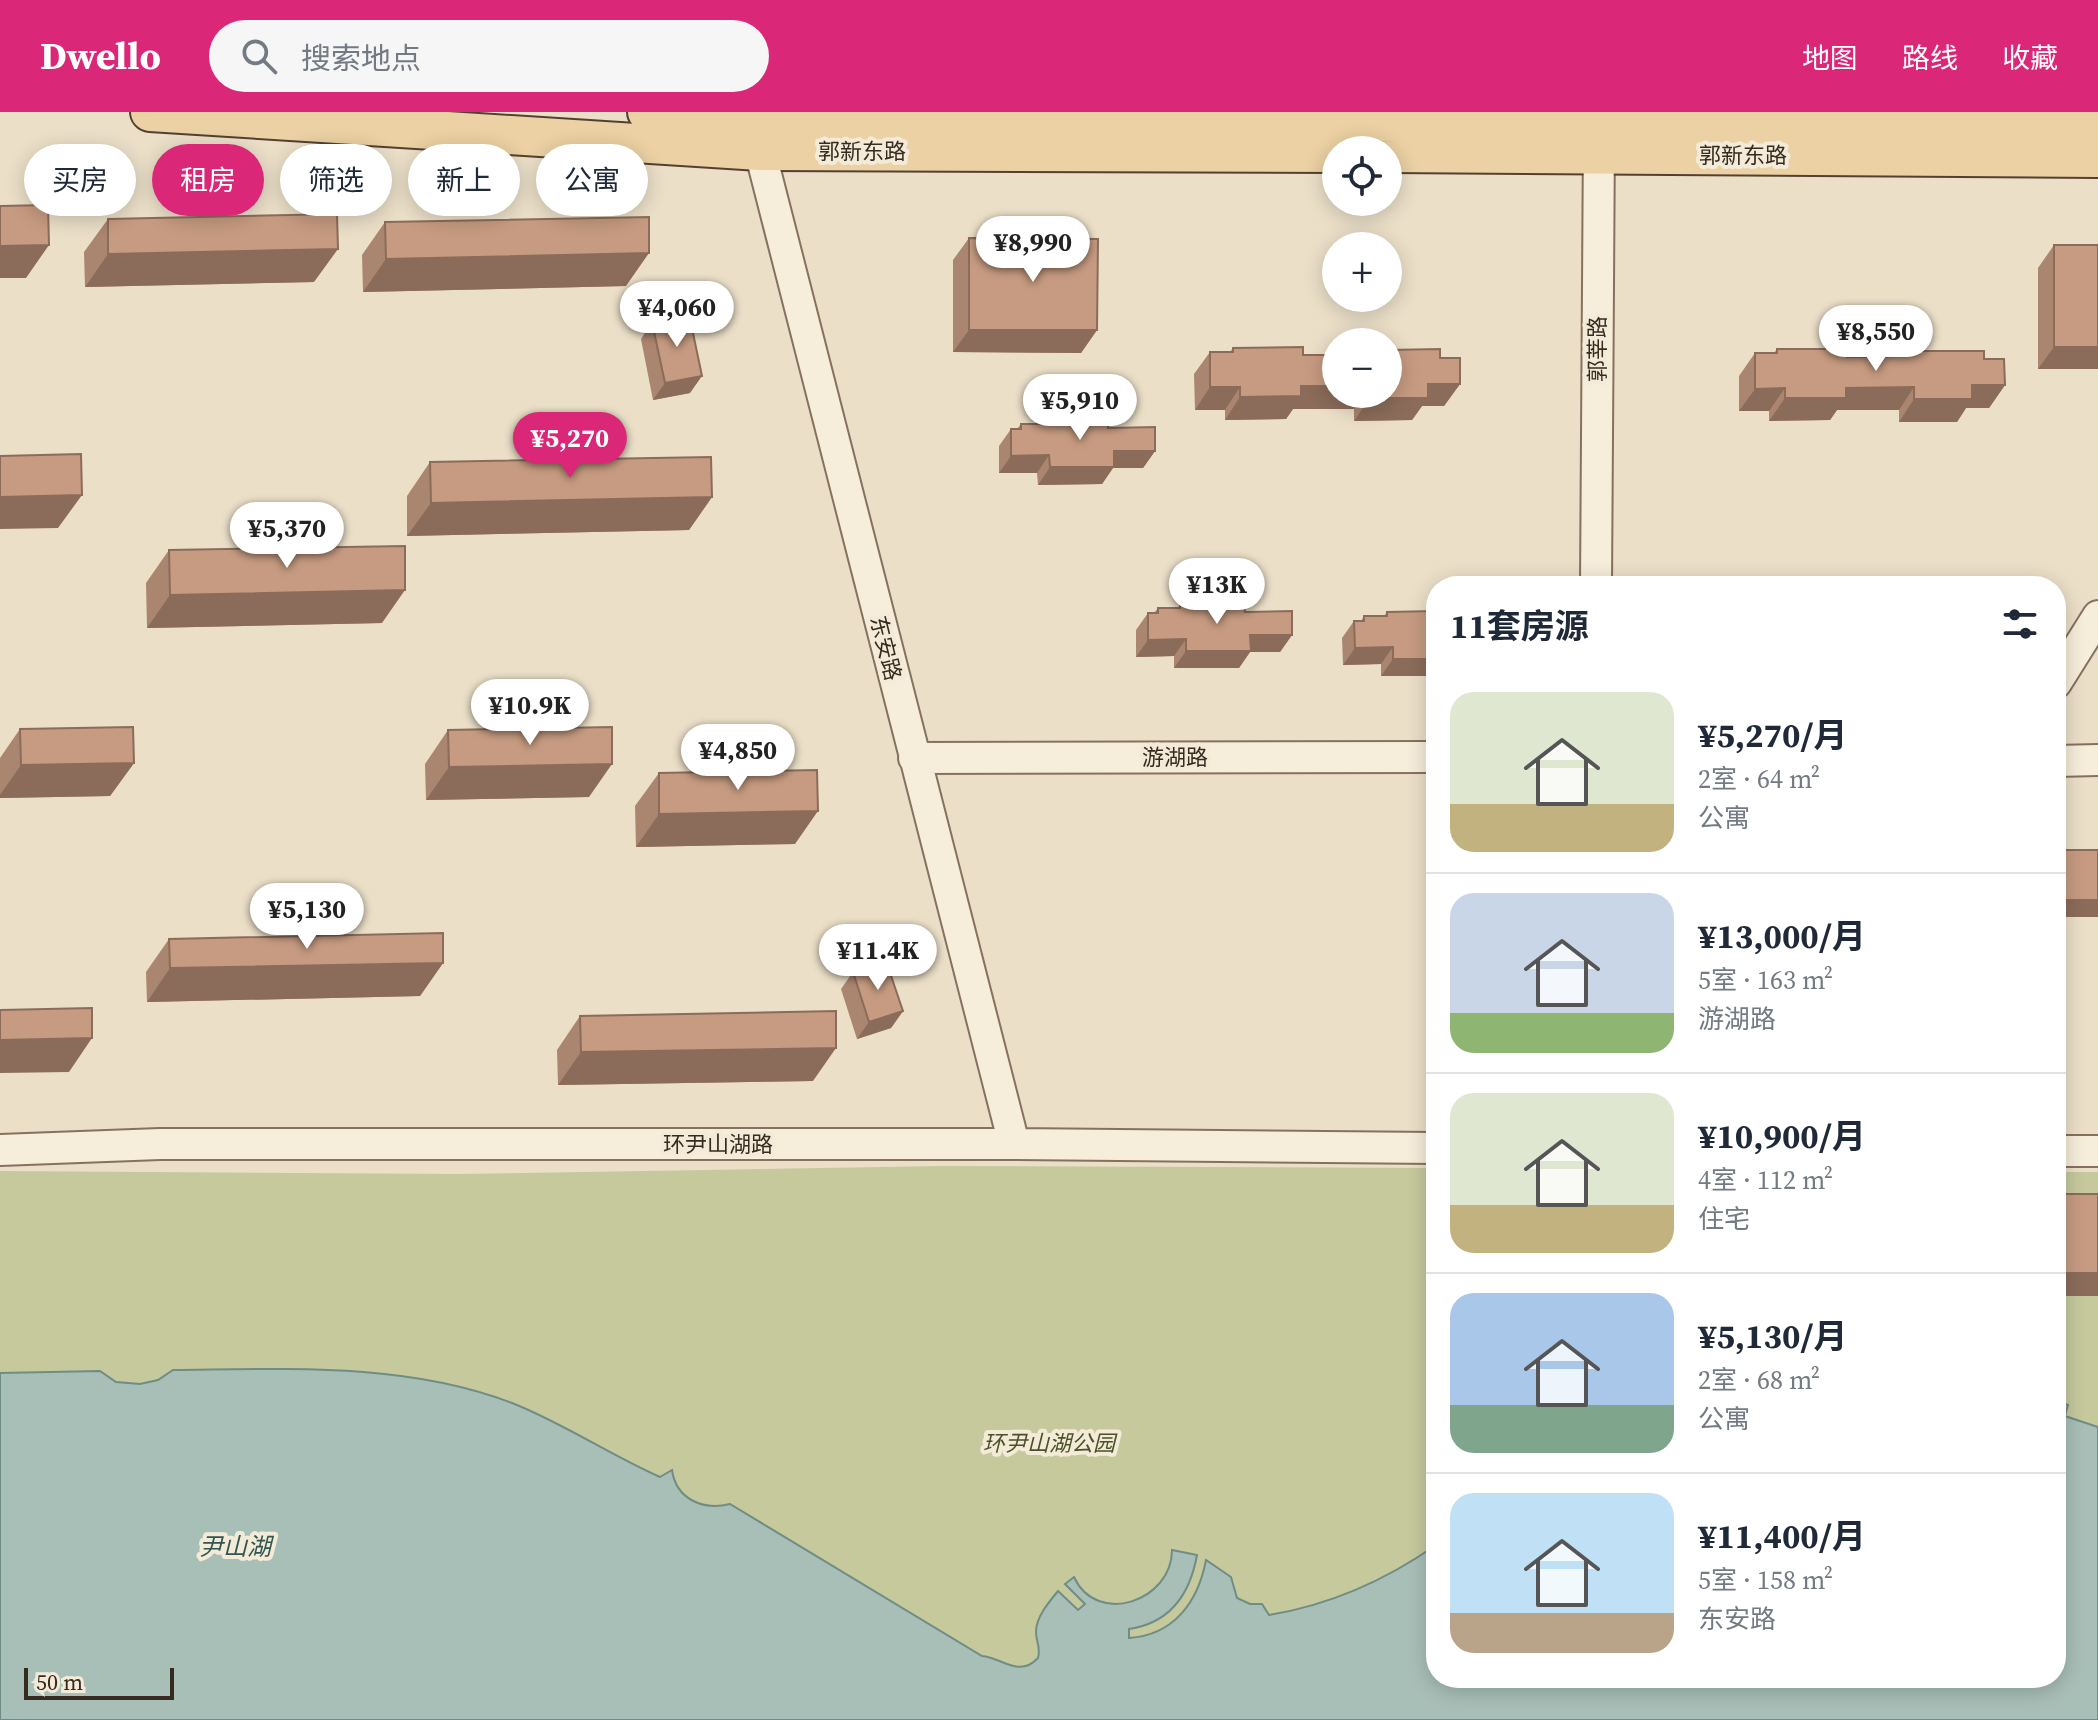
<!DOCTYPE html>
<html lang="zh">
<head>
<meta charset="utf-8">
<style>
  :root { --surface:#fff; --page:#f6f6f7; --text:#1f2937; --muted:#747a83; --line:#e0e1e3; --accent:#db2777 }
  body { margin:0; font-family:"Source Serif 4","Noto Sans SC",serif; background:var(--page); color:var(--text); height:100vh; display:flex; flex-direction:column; font-size:30px; white-space:nowrap }
  * { box-sizing:border-box; margin:0 }
  p { font-size:26px; color:var(--muted) }
  .icon { flex:none; width:44px; height:44px; fill:none; stroke:currentColor; stroke-width:2; stroke-linecap:round; stroke-linejoin:round }
  .map { position:relative; flex:1; overflow:hidden }
  .details { position:absolute; left:1426px; top:464px; width:640px; height:1112px; display:flex; flex-direction:column; background:var(--surface); border-radius:32px; box-shadow:0 4px 20px #0003 }
  .details>* { flex:none }
  .banner { position:absolute; left:24px; top:32px; width:760px; height:72px; display:flex; gap:16px }
  .tools { position:absolute; left:1322px; top:24px; display:grid; gap:16px }
  .tools a { display:grid; place-items:center; width:80px; height:80px; border-radius:50%; background:var(--surface); box-shadow:0 4px 20px #0003; font-size:40px }
  .scale { position:absolute; left:24px; bottom:20px; width:150px; box-sizing:border-box; padding-left:8px; border:4px solid #372b21; border-top:0; font-size:22px; line-height:28px; white-space:nowrap; color:#372b21; -webkit-text-stroke:6px #f3ead7; paint-order:stroke }
  .price { position:absolute; translate:-50% -68px; padding:0 18px; border-radius:28px; background:#fff; color:#222; font-size:26px; line-height:52px; filter:drop-shadow(0 2px 4px #0008) }
  .price::after { content:''; position:absolute; left:50%; top:48px; width:24px; height:18px; margin-left:-12px; background:inherit; clip-path:polygon(0 0,100% 0,50% 100%) }
  .price.selected { background:var(--accent); color:#fff }
  ul { padding:0; list-style:none }
  li { display:flex; align-items:center; gap:24px; height:200px; padding:0 24px }
  li+li { border-top:2px solid var(--line) }
  li span { display:grid; place-items:center; flex:none; width:224px; height:160px; border-radius:24px; color:#555 }
  li>.icon { margin-inline-start:auto }
  span .icon { width:96px; height:96px; fill:#fffc; stroke-width:1 }
  li b { font-size:34px }
  h2 { display:flex; justify-content:space-between; align-items:center; height:96px; padding:0 24px; font-size:34px }
  .pill { padding:0 28px; border-radius:36px; background:var(--surface); box-shadow:0 4px 20px #0003; font-size:28px; line-height:72px }
  .pill.selected { background:var(--accent); color:#fff }
  header { display:flex; align-items:center; gap:48px; box-sizing:border-box; height:112px; padding:0 40px; background:var(--accent); color:#fff }
  header strong { font-size:38px }
  nav { display:flex; gap:44px; margin-inline-start:auto; font-size:28px }
  .search { width:560px; height:72px; background:var(--page); display:flex; align-items:center; gap:20px; box-sizing:border-box; padding:0 28px; border-radius:44px; color:var(--muted); font-size:30px }
  .map>svg:first-child { display:block }
  .green { fill:#c5c99c }
  .water { fill:#a8bfb8; stroke:#708d85; stroke-width:2 }
  .lines { fill:none; stroke-linecap:round; stroke-linejoin:round }
  .minor-casing { stroke:#86715e; stroke-width:34 }
  .major-casing { stroke:#544032; stroke-width:42 }
  .minor { stroke:#f6edda; stroke-width:30 }
  .major { stroke:#ebd1a3; stroke-width:38 }
  .wall { fill:#aa856f }
  .shaded-wall { fill:#8b6c5a }
  .building { fill:#c69b81; stroke:#8b6c5a; stroke-width:2 }
  .labels { text-anchor:middle; dominant-baseline:central; stroke-width:8; stroke-linejoin:round; paint-order:stroke }
  .street-label { font-size:22px; fill:#372b21; stroke:#f3ead7 }
  .park-label { font-size:22px; font-style:italic; fill:#495229; stroke:#f3ead7 }
  .water-label { font-size:24px; font-style:italic; fill:#315652; stroke:#f3ead7 }
</style>
</head>
<body>
<header>
<strong>Dwello</strong>
<div class="search"><svg class="icon" aria-label="search" viewBox="0 0 24 24"><circle cx="10" cy="10" r="6"/><path d="M15 15l6 6"/></svg>搜索地点</div>
<nav><a>地图</a><a>路线</a><a>收藏</a></nav>
</header>
<div class="map">
<svg width="2098" height="1608" viewBox="0 0 2098 1608">
  <rect width="100%" height="100%" fill="#ebdfc8"/>
  <path class="green" d="M943 1054 1436 1056V1566H2056V1060H2098V1608H0V1059L460 1062Z"/>
  <path class="water" d="M173 1258C286 1257 405 1250 512 1291 563 1311 610 1343 660 1365L672 1358C676 1387 703 1399 730 1392L982 1544C1003 1546 1019 1566 1038 1546 1041 1535 1036 1530 1036 1520 1036 1505 1049 1490 1058 1479L1078 1498 1085 1492 1065 1472 1074 1465C1097 1515 1172 1489 1172 1438L1197 1443C1190 1482 1170 1511 1129 1517V1526C1174 1523 1198 1490 1206 1448L1231 1465 1237 1486 1250 1492H1262L1269 1503C1330 1493 1386 1468 1436 1433V1566H2056V1289L2068 1293 2065 1304 2098 1315V1608H0V1261L100 1259 116 1270 140 1272 158 1268Z"/>
  <g class="lines">
    <defs>
      <path id="minor" d="M760 39 1014 1032
        M1596 474 1599 22
        M2056 571 2098 504
        M914 646 1436 645
        M2056 649 2098 648
        M0 1038 160 1032H1014L1436 1036
        M2056 1039H2098"/>
      <path id="major" d="M150 0 760 39 1336 41
        M647 0 761 5 2098 16
        M1388 41 2098 46"/>
    </defs>
    <use href="#minor" class="minor-casing"/>
    <use href="#major" class="major-casing"/>
    <use href="#minor" class="minor"/>
    <use href="#major" class="major"/>
  </g>
  <path class="wall" d="M108 107 314 170 85 175 84 140Z
    M385 110 626 174 363 180 362 143Z
    M969 126 1097 218 1081 241 953 240V148Z
    M2054 133 2098 257H2038V156Z
    M652 210 690 281 653 288 641 227Z
    M1233 236 1303 243 1336 282H1388L1440 246 1460 272 1444 294H1422L1412 308 1354 309V297H1293L1286 307 1225 308V298H1195L1194 262 1210 240H1230Z
    M1777 237 1847 245 1899 244 1903 239 1984 247 2005 273 1989 296H1966L1957 310H1899V298H1837L1830 308 1769 309V299H1739V264L1755 241H1774Z
    M1044 308 1108 316 1155 339 1143 356H1113L1102 372 1038 373 1037 361H999V334L1011 317H1017L1021 312H1040Z
    M430 350 712 385 689 418 407 424V384Z
    M169 438 382 511 147 516 146 471Z
    M1180 492 1245 500 1292 523 1280 540H1250L1239 556H1174V544L1136 545V518L1148 501H1154L1158 496H1178Z
    M1436 499V564H1381V552L1343 553 1342 526 1354 509H1361L1364 504H1384L1387 500Z
    M20 617 134 651 110 684 0 686V646Z
    M448 618 589 685 426 688 425 652Z
    M659 661 795 732 636 735 635 694Z
    M169 827 443 851 420 884 147 890 146 860Z
    M853 860 903 899 891 916 857 927 841 877Z
    M580 904 813 969 558 973 557 938Z"/>
  <path class="shaded-wall" d="M49 133 26 166H0V134Z
    M338 137 314 170 85 175 108 142Z
    M649 141 626 174 363 180 386 147Z
    M969 218H1097L1081 241 953 240Z
    M2054 235H2098V257H2038Z
    M702 264 690 281 653 288 665 271Z
    M1428 272H1460L1444 294H1422L1412 308 1354 309 1370 286Z
    M1972 273H2005L1989 296H1966L1957 310H1899L1914 287Z
    M1301 274H1336V282H1364L1354 297H1293L1286 307 1225 308 1240 285Z
    M1210 275H1240L1225 298H1195Z
    M1914 275 1899 298H1837L1830 308 1769 309 1785 286 1846 276Z
    M1785 276 1769 299H1739L1755 277Z
    M1114 339H1155L1143 356H1113L1102 372 1038 373 1050 355Z
    M1049 343 1037 361H999L1011 344Z
    M82 383 58 416 0 417V385Z
    M712 385 689 418 407 424 431 391Z
    M405 478 382 511 147 516 170 483Z
    M1250 523H1292L1280 540H1250L1239 556H1174L1186 539Z
    M1186 527 1174 544 1136 545 1148 528Z
    M1393 535 1381 552 1343 553 1355 536Z
    M1393 547H1436V564H1381Z
    M134 651 110 684 0 686V683L21 653Z
    M612 652 589 685 426 688 449 655Z
    M818 699 795 732 636 735 659 702Z
    M2056 788H2098V805H2056Z
    M443 851 420 884 147 890 170 856Z
    M903 899 891 916 857 927 869 910Z
    M92 926 69 960 0 961V928Z
    M836 936 813 969 558 973 581 940Z
    M2056 1161H2098V1184H2056Z"/>
  <path class="building" d="M48 93 49 133 0 134V94Z
    M337 102 338 137 108 142V107Z
    M649 105V141L386 147 385 110Z
    M969 126 1098 127 1097 218H969Z
    M2054 133H2098V235H2054Z
    M689 202 702 264 665 271 652 210Z
    M1303 235V243H1336V274H1301V284L1240 285V275H1210V240H1233V236Z
    M1440 237V246H1460V272H1428V286H1370V282H1388V238Z
    M1777 237H1847V245L1903 244V239H1984V247H2004L2005 273H1972V287H1914V275L1846 276V286H1785V276L1755 277V241H1777Z
    M1044 308H1108V316L1155 315V339H1114V355H1050L1049 343 1011 344V317H1021V312H1044Z
    M81 342 82 383 0 385V344Z
    M711 345 712 385 431 391 430 350Z
    M405 434V478L170 483 169 438Z
    M1244 491 1245 500 1292 499V523H1250L1251 539H1186V527L1148 528V501H1158V496H1180V492Z
    M1436 499V547H1393V535L1355 536 1354 509H1364V504H1387V500Z
    M133 615 134 651 21 653 20 617Z
    M612 615V652L449 655 448 618Z
    M817 658 818 699 659 702V661Z
    M2056 738H2098V788H2056Z
    M443 821V851L170 856 169 827Z
    M886 849 903 899 869 910 853 860Z
    M92 896V926L0 928V898Z
    M836 899V936L581 940 580 904Z
    M2056 1082H2098V1161H2056Z"/>
  <g class="labels">
    <g class="street-label">
      <text x="862" y="39">郭新东路</text>
      <text x="1743" y="43">郭新东路</text>
      <text transform="translate(1597 237) rotate(-90)">郭莘路</text>
      <text transform="translate(886 536) rotate(76)">东安路</text>
      <text x="1175" y="645">游湖路</text>
      <text x="718" y="1032">环尹山湖路</text>
    </g>
    <g class="park-label">
      <text x="1049" y="1331">环尹山湖公园</text>
    </g>
    <g class="water-label">
      <text x="235" y="1434">尹山湖</text>
    </g>
  </g>
</svg>
<div class="tools">
<a><svg class="icon" aria-label="locate" viewBox="0 0 24 24"><circle cx="12" cy="12" r="6"/><path d="M12 2v4M12 18v4M2 12h4M18 12h4"/></svg></a>
<a>+</a>
<a>−</a>
</div>
<div class="scale">50 m</div>
<b class="price" style="left:1033px;top:172px">¥8,990</b>
<b class="price" style="left:677px;top:237px">¥4,060</b>
<b class="price" style="left:1876px;top:261px">¥8,550</b>
<b class="price" style="left:1080px;top:330px">¥5,910</b>
<b class="price selected" style="left:570px;top:368px">¥5,270</b>
<b class="price" style="left:287px;top:458px">¥5,370</b>
<b class="price" style="left:1217px;top:514px">¥13K</b>
<b class="price" style="left:530px;top:635px">¥10.9K</b>
<b class="price" style="left:738px;top:680px">¥4,850</b>
<b class="price" style="left:307px;top:839px">¥5,130</b>
<b class="price" style="left:878px;top:880px">¥11.4K</b>
<div class="banner">
<a class="pill">买房</a>
<a class="pill selected">租房</a>
<a class="pill">筛选</a>
<a class="pill">新上</a>
<a class="pill">公寓</a>
</div>
<section class="details">
<h2>11套房源<svg class="icon" aria-label="filters" viewBox="0 0 24 24"><path d="M4 7h16M4 17h16"/><circle cx="9" cy="7" r="2"/><circle cx="15" cy="17" r="2"/></svg></h2>
<ul>
<li><span style="background:linear-gradient(#dfe7d0 70%,#c2b280 0)"><svg class="icon" aria-label="home" viewBox="0 0 24 24"><path d="M3 11l9-7 9 7M6 9v11h12V9"/></svg></span><div><b>¥5,270/月</b><p>2室 · 64 m²</p><p>公寓</p></div></li>
<li><span style="background:linear-gradient(#c9d6e8 75%,#8fb573 0)"><svg class="icon" aria-label="home" viewBox="0 0 24 24"><path d="M3 11l9-7 9 7M6 9v11h12V9"/></svg></span><div><b>¥13,000/月</b><p>5室 · 163 m²</p><p>游湖路</p></div></li>
<li><span style="background:linear-gradient(#dfe7d0 70%,#c2b280 0)"><svg class="icon" aria-label="home" viewBox="0 0 24 24"><path d="M3 11l9-7 9 7M6 9v11h12V9"/></svg></span><div><b>¥10,900/月</b><p>4室 · 112 m²</p><p>住宅</p></div></li>
<li><span style="background:linear-gradient(#a9c7e8 70%,#7fa58c 0)"><svg class="icon" aria-label="home" viewBox="0 0 24 24"><path d="M3 11l9-7 9 7M6 9v11h12V9"/></svg></span><div><b>¥5,130/月</b><p>2室 · 68 m²</p><p>公寓</p></div></li>
<li><span style="background:linear-gradient(#bfe0f5 75%,#b9a48a 0)"><svg class="icon" aria-label="home" viewBox="0 0 24 24"><path d="M3 11l9-7 9 7M6 9v11h12V9"/></svg></span><div><b>¥11,400/月</b><p>5室 · 158 m²</p><p>东安路</p></div></li>
</ul>
</section>
</div>
</body>
</html>
